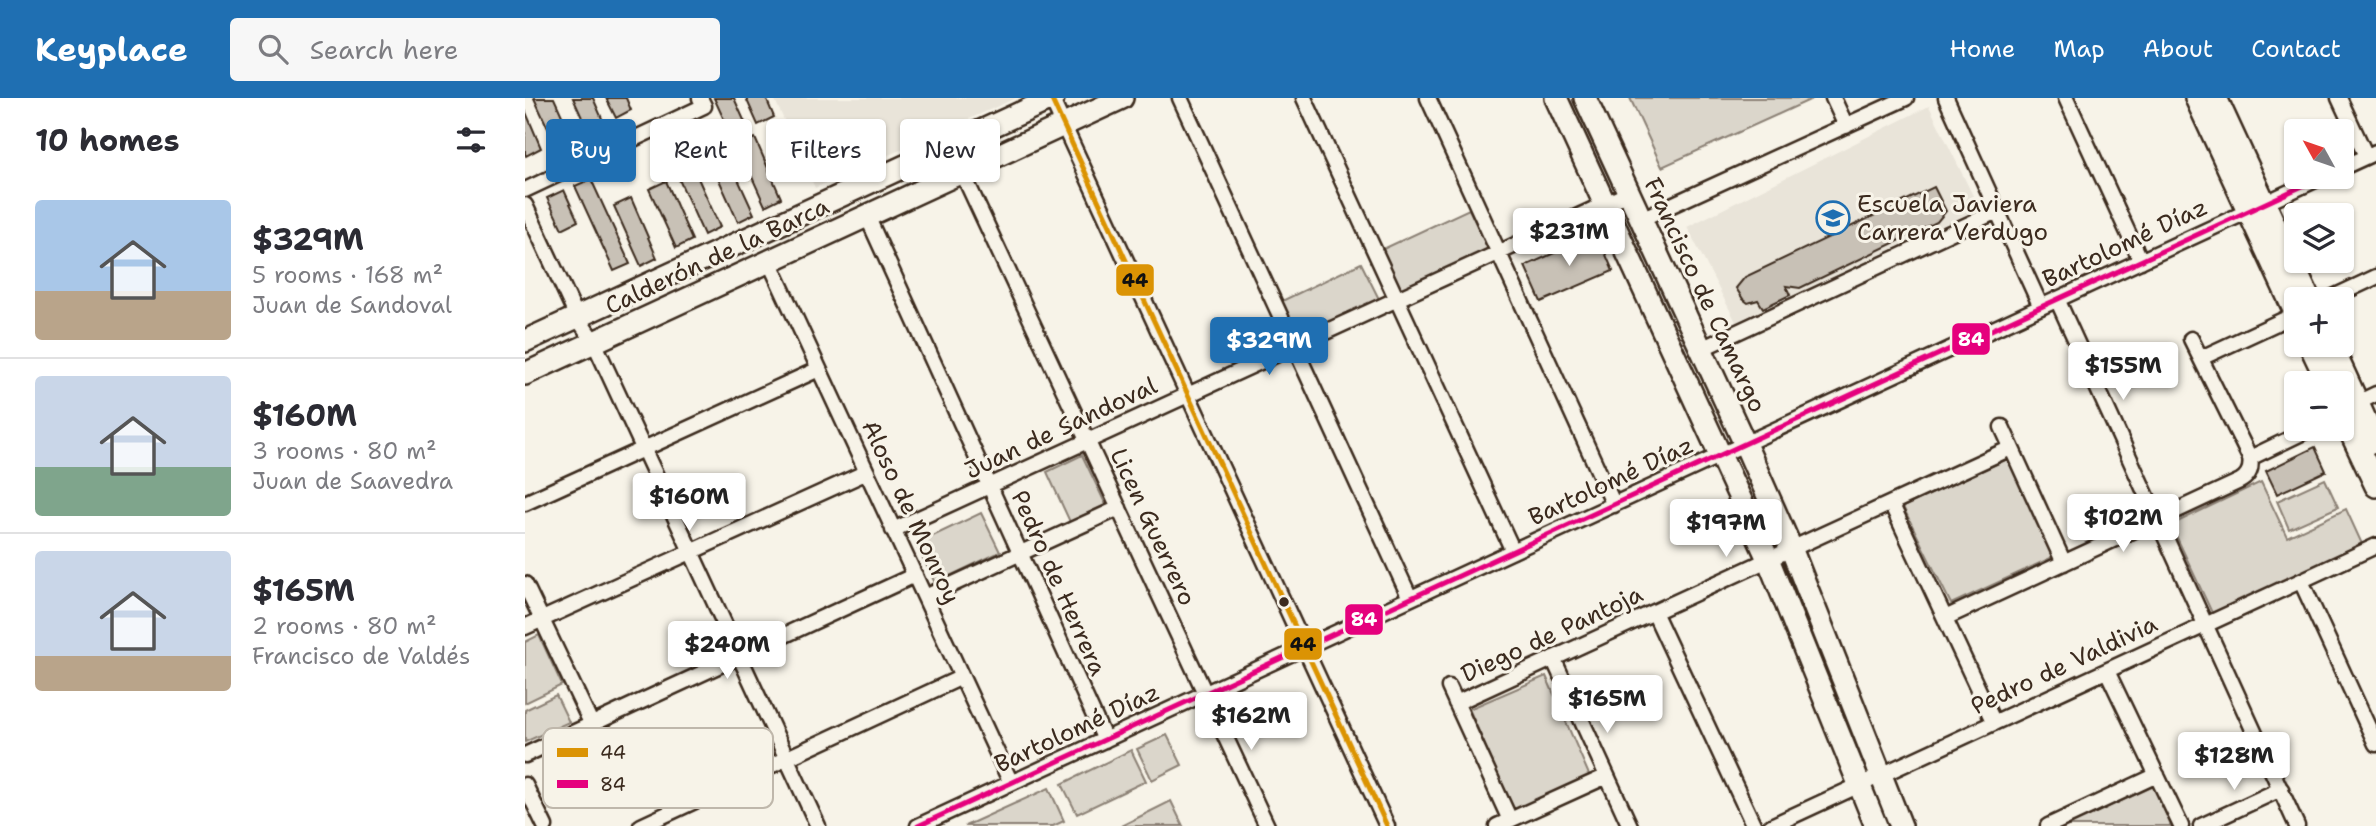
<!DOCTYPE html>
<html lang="en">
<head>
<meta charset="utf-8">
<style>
  :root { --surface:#fff; --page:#f7f7f7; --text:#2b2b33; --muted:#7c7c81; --line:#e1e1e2; --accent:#1f6fb2 }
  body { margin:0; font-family:"Shantell Sans",sans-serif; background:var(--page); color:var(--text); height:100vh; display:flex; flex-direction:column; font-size:26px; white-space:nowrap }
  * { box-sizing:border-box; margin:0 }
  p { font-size:23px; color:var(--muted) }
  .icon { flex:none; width:38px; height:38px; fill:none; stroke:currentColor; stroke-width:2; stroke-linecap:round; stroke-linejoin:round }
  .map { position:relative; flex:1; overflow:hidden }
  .side { display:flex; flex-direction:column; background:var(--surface); width:525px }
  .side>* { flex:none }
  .top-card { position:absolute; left:21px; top:21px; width:665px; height:63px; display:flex; gap:14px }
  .needle { width:46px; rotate:310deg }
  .tools { position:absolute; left:1759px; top:21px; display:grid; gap:14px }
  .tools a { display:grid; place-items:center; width:70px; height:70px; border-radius:7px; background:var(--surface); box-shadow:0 2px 5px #0004; font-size:35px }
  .price { position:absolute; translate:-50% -60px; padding:0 16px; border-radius:7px; background:#fff; color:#222; font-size:23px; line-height:46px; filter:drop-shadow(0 2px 4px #0008) }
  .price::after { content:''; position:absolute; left:50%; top:42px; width:21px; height:16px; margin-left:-10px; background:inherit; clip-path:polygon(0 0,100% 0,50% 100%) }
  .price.on { background:var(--accent); color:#fff }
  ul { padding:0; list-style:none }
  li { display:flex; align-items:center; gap:21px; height:175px; padding:0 35px }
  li+li { border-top:2px solid var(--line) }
  li span { display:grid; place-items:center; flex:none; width:196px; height:140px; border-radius:7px; color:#555 }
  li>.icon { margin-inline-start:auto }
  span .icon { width:84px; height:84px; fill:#fffc; stroke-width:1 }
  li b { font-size:30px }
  h2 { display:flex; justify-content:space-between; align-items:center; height:84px; padding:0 35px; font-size:30px }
  .pill { padding:0 24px; border-radius:7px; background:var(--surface); box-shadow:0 2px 5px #0004; font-size:24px; line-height:63px }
  .pill.on { background:var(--accent); color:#fff }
  header { display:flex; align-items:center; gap:42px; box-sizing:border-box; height:98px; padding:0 35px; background:var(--accent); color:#fff }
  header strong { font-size:33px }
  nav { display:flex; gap:38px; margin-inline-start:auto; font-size:24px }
  .search { width:490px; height:63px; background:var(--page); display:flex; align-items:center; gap:18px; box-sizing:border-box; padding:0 24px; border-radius:7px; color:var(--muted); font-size:26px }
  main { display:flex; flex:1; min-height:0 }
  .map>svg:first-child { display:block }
  .built { fill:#e9e4d9 }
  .green { fill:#dbd6cb; stroke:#8b8074; stroke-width:2 }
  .building { fill:#c8c1b6; stroke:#3b2a1e; stroke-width:2 }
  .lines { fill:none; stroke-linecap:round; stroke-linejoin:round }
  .street-casing { stroke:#3b2a1e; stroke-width:19 }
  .secondary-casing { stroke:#3b2a1e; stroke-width:26 }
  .street { stroke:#f7f3e8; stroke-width:14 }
  .secondary { stroke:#f7f3e8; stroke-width:21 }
  .bus-1-casing { stroke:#f7f3e8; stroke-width:10 }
  .bus-2-casing { stroke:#f7f3e8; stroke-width:10 }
  .bus-1 { stroke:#db9304; stroke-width:5 }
  .bus-2 { stroke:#e5007d; stroke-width:5 }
  .bus-dot { fill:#3b2a1e; stroke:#f7f3e8; stroke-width:2.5 }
  .labels { text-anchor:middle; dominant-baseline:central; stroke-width:6; stroke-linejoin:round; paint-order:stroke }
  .poi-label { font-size:24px; fill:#3b2a1e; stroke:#f7f3e8; text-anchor:start }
  .street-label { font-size:24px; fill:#3b2a1e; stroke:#f7f3e8 }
  .key { fill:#f7f3e8; stroke:#bfb7ab; stroke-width:2 }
  .key-label { font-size:19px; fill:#3b2a1e }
  .line-badge { stroke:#f7f3e8; stroke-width:2.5 }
  .badge-label { font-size:19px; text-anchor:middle; font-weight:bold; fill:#fff }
  .pale-badge-label { font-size:19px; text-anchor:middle; font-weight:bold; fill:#111 }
</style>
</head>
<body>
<header>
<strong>Keyplace</strong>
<div class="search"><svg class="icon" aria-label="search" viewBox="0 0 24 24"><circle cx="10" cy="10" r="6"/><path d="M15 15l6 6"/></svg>Search here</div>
<nav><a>Home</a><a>Map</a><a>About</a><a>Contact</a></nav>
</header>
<main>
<section class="side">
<h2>10 homes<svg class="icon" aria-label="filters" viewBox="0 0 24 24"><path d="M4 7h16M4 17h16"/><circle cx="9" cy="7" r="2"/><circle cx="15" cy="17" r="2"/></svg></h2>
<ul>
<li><span style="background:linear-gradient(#a9c7e8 65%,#b9a48a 0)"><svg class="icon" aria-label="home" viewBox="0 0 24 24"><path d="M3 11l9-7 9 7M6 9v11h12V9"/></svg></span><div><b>$329M</b><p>5 rooms · 168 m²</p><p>Juan de Sandoval</p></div></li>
<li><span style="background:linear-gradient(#c9d6e8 65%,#7fa58c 0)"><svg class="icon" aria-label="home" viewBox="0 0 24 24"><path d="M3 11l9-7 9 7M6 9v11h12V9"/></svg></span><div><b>$160M</b><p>3 rooms · 80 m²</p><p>Juan de Saavedra</p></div></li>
<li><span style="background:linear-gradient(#c9d6e8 75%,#b9a48a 0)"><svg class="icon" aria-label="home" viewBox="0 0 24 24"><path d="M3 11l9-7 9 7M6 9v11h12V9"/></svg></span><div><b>$165M</b><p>2 rooms · 80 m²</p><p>Francisco de Valdés</p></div></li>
</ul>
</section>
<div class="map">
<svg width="1851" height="728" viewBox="0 0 1851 728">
  <rect width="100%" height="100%" fill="#f7f3e8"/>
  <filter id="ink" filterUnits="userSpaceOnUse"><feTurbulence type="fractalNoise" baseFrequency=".0143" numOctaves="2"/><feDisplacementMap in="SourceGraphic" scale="14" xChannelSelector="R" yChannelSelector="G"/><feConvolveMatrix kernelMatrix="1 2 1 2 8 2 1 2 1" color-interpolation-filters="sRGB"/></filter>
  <g filter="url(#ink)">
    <path class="built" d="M249 0H491L290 90Z
      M1404 8 1454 110 1211 224 1162 129Z"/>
    <path class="green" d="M1105 0H1286L1287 1 1137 69Z
      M944 111 963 151 874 192 856 152Z
      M836 165 856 205 776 243 757 203Z
      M557 357 581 407 545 424 522 374Z
      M1484 360 1530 458 1426 506 1378 409Z
      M1800 381 1813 409 1764 431 1752 403Z
      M1736 384 1762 439 1821 411 1837 446 1688 517 1646 427Z
      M456 415 475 454 410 485 391 446Z
      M14 537 37 587 0 605V544Z
      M1021 578 1065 679 989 713 944 611Z
      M31 597 44 624 0 644V612Z
      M642 637 657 667 627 682 612 651Z
      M606 652 621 683 552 716 537 686Z
      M1629 688 1646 728H1541Z
      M524 690 539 723 528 728H440Z
      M646 703 658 728H596Z"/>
    <path class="building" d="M9 0H29L48 42 32 50Z
      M48 0H68L79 25 63 33Z
      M81 0H101L106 12 91 20Z
      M189 0H209L223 31 207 39Z
      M221 0H241L249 19 233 27Z
      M0 12 16 50 1 58 0 56Z
      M230 40 256 100 240 108 213 48Z
      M202 57 229 116 213 124 186 64Z
      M168 69 195 129 179 137 152 77Z
      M66 81 105 166 89 173 50 88Z
      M141 83 167 142 151 150 124 91Z
      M1409 89 1421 113 1412 124 1275 190 1261 188 1265 197 1238 210 1233 202 1223 205 1218 201 1211 190 1220 179Z
      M39 92 53 123 37 131 22 100Z
      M106 100 132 160 116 168 89 108Z
      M1072 136 1088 173 1016 204 1000 168Z
      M1790 349 1801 373 1752 396 1741 373Z"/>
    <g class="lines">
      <defs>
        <path id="street" d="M526 0 862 728
          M655 0 885 500
          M779 0 988 453
          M903 0 1089 407
          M1308 0 1321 28
          M1421 0 1516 209
          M1541 0 1616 163
          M1814 0 1841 58
          M1816 70 1851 54
          M437 74 742 728
          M0 92 179 8 175 0
          M0 107 52 219 69 244 293 728
          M342 118 580 642
          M1116 121 1381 0
          M244 163 486 685
          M1532 201 1772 728
          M1804 201 1851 179
          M1176 251 1472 113
          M1676 260 1771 216
          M1832 305 1851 296
          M1477 329 1539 465
          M1725 360 1785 331
          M0 405 294 271
          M1366 405 1469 625
          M368 432 1104 95
          M1776 483 1851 646
          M0 486 67 627
          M400 499 594 410
          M1129 514 1229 728
          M1420 520 1715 383C1724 378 1727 370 1725 360L1666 241
          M0 529 342 374
          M1028 560 1105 728
          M1582 573 1656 728
          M924 589 985 722
          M931 605 1486 350
          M0 657 390 477
          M0 687 20 728
          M116 728 437 579
          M393 728 1797 79
          M972 728 1082 678
          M1246 728 1851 448
          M1523 728 1632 677
          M1676 728 1756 691"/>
        <path id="secondary" d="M1031 0 1243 461 1351 728
          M1060 0 1220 346 1266 450 1376 728
          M1671 0 1771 216
          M1691 0 1784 201
          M0 243 528 0
          M1785 247 1803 285
          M1806 247 1851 345
          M0 276 597 0
          M1816 314 1851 388"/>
      </defs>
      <use href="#street" class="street-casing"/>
      <use href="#secondary" class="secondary-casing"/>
      <use href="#street" class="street"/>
      <use href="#secondary" class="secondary"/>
      <defs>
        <path id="bus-1" d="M526 0 862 728"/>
        <path id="bus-2" d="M393 728 1797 79"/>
      </defs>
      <use href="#bus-1" class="bus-1-casing"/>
      <use href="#bus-2" class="bus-2-casing"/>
      <use href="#bus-1" class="bus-1"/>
      <use href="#bus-2" class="bus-2"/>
    </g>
  </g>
  <defs>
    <symbol id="school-ring" viewBox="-11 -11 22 22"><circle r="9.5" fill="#f7f3e8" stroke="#1f6fb2" stroke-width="1.5"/><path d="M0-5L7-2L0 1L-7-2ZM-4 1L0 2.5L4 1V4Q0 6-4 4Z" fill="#1f6fb2"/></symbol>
  </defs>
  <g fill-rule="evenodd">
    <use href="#school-ring" x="1289" y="101" width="38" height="38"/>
  </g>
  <circle class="bus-dot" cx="759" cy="504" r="6"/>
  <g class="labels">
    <g class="poi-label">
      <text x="1332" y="106">Escuela Javiera<tspan x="1332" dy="28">Carrera Verdugo</tspan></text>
    </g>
    <g class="street-label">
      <text transform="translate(1600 145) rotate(-25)">Bartolomé Díaz</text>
      <text transform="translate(192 158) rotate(-25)">Calderón de la Barca</text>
      <text transform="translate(1180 197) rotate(65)">Francisco de Camargo</text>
      <text transform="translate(536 330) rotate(-25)">Juan de Sandoval</text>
      <text transform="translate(1086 383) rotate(-25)">Bartolomé Díaz</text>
      <text transform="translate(386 414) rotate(65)">Aloso de Monroy</text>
      <text transform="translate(628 429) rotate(65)">Licen Guerrero</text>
      <text transform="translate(534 485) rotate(66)">Pedro de Herrera</text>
      <text transform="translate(1027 536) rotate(-25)">Diego de Pantoja</text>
      <text transform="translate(1539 567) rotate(-25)">Pedro de Valdivia</text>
      <text transform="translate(552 630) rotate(-25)">Bartolomé Díaz</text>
    </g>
  </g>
  <rect x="18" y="630" width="230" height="80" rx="10" class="key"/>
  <rect x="32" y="650" width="31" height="9" fill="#db9304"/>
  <rect x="32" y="682" width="31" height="8" fill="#e5007d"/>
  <g class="key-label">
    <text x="75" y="661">44</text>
    <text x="75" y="693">84</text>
  </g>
  <g class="line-badge">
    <rect x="590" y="165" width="40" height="34" rx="7" fill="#db9304"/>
    <rect x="1426" y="224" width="40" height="34" rx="7" fill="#e5007d"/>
    <rect x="819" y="505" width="40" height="33" rx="7" fill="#e5007d"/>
    <rect x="758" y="529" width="40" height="34" rx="7" fill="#db9304"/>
  </g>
  <g class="badge-label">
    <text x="1446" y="248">84</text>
    <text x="839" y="528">84</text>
  </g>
  <g class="pale-badge-label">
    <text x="610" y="189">44</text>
    <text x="778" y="553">44</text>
  </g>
</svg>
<div class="tools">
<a><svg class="needle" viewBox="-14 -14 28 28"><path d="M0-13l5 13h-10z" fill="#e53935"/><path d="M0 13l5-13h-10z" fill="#7c7c81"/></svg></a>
<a><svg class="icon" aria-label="layers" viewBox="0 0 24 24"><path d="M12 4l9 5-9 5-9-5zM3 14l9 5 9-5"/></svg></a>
<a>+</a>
<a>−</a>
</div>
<b class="price" style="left:1044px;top:170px">$231M</b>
<b class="price on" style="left:744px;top:279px">$329M</b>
<b class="price" style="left:1598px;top:304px">$155M</b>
<b class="price" style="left:164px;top:435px">$160M</b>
<b class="price" style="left:1598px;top:456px">$102M</b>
<b class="price" style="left:1201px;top:461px">$197M</b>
<b class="price" style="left:202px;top:583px">$240M</b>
<b class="price" style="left:1082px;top:637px">$165M</b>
<b class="price" style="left:726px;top:654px">$162M</b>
<b class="price" style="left:1709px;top:694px">$128M</b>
<div class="top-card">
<a class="pill on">Buy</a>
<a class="pill">Rent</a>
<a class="pill">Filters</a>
<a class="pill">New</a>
</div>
</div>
</main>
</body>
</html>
